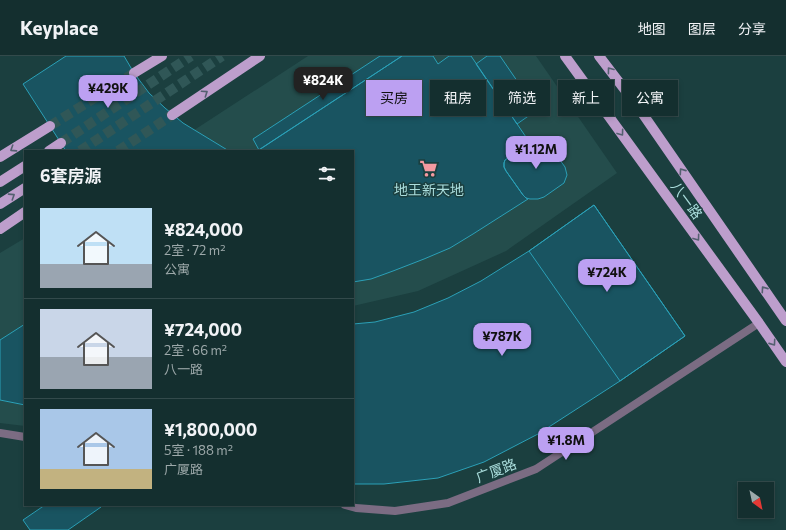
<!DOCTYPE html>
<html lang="zh">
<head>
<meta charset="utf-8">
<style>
  :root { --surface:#142f2f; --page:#213b3b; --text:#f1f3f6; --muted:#9da9aa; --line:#334a4b; --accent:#bca0f2 }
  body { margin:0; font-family:Commissioner,"Noto Sans SC",sans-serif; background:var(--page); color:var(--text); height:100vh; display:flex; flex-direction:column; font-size:15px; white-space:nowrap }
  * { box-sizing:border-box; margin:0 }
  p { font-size:13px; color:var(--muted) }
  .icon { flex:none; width:22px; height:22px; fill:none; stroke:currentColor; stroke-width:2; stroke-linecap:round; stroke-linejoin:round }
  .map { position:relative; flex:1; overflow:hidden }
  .drawer { position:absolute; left:24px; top:94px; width:330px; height:356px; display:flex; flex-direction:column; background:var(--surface); border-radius:0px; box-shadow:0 2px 6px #0003,0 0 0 1px var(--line) }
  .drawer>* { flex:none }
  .banner { position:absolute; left:366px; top:24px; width:360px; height:36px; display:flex; gap:8px }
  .needle { width:26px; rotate:147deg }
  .controls { position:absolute; left:738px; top:426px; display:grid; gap:8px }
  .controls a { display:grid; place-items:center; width:36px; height:36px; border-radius:0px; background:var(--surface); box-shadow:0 2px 6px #0003,0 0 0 1px var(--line); font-size:20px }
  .price { position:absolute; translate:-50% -34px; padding:0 9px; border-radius:8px; background:var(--accent); color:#111; font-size:13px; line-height:26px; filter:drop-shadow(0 1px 2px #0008) }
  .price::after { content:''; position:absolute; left:50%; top:24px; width:12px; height:9px; margin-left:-6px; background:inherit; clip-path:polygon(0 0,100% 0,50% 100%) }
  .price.current { background:#222; color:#fff }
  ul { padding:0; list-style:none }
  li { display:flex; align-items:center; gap:12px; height:100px; padding:0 16px }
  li+li { border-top:1px solid var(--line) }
  li span { display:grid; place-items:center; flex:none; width:112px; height:80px; border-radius:0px; color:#555 }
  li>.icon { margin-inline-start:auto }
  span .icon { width:48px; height:48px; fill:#fffc; stroke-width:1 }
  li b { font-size:17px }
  h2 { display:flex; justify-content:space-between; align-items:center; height:48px; padding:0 16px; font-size:17px }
  .tag { padding:0 14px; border-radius:0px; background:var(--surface); box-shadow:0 2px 6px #0003,0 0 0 1px var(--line); font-size:14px; line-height:36px }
  .tag.current { background:var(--accent); color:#111 }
  header { display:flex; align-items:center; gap:24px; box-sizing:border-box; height:56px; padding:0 20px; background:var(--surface); border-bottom:1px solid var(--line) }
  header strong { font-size:19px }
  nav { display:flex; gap:22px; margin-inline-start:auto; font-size:14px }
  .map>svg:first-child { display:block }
  .built { fill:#244d4c }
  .building { fill:#195461; stroke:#2ba0b7 }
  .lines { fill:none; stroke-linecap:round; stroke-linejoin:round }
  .primary-tunnel { stroke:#305757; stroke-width:10; stroke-dasharray:10 5; stroke-linecap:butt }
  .minor { stroke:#7b6c83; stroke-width:8 }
  .primary { stroke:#bd9ecc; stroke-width:10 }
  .oneway { stroke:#546070 }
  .labels { text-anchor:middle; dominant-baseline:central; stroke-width:3; stroke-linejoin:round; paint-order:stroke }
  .poi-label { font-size:14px; fill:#aadddc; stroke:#1b3f3f }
  .street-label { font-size:14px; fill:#aadddc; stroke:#1b3f3f }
</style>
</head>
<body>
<header>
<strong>Keyplace</strong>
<nav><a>地图</a><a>图层</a><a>分享</a></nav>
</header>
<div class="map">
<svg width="786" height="474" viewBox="0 0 786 474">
  <rect width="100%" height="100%" fill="#1b3f3f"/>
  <path class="built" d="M308 0H536L617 117 506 195 418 235 353 250V95H162Z
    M25 182V370L0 367V197Z"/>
  <path class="building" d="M66 0H124L134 17 149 37 165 52 183 67 229 95H66L23 28Z
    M380 0H402L259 94 253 83Z
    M402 0H433L438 8 449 0H471L530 87 505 104 504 107V111L506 115 523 139 526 142 528 143 473 178 450 192 424 203 393 215 371 223 353 226V95H257Z
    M487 0H500L537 54 517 68 476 8Z
    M533 86 544 87 551 92 565 111 567 119 564 127 544 141 538 143H530L526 142 523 139 506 115 504 111V107L505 104 509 101 530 87Z
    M594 149 685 280 620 325 538 378 484 406 438 422 384 428H353V268L375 266 414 256 448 242 481 225 529 195Z
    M594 149 685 280 620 325 529 195Z
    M25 268V349L0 344V284Z
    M45 449H100L101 451 68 474H30L23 464Z"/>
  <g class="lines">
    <path class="primary-tunnel" d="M50 70 134 17
      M61 87 191 0
      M80 95 222 0
      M118 95 172 59"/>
    <path class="minor" d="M0 377 25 381
      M345 449 356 452 395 455 448 447 536 413 759 267"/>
    <path class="primary" d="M565 0 759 267 786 306
      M599 0 638 51 786 265
      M134 17 162 0
      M172 59 260 0
      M49 95 61 87
      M0 101 50 70
      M0 126 25 110
      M0 148 25 132
      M0 173 25 156"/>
  </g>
  <defs><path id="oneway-chevron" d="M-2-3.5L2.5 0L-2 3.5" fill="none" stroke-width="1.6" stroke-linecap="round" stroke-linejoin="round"/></defs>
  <g class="oneway">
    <use href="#oneway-chevron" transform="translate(610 14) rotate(-127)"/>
    <use href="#oneway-chevron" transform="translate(205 37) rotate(-34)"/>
    <use href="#oneway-chevron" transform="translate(621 77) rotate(54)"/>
    <use href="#oneway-chevron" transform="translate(13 93) rotate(147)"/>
    <use href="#oneway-chevron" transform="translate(682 115) rotate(-125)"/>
    <use href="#oneway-chevron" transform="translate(12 140) rotate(-33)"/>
    <use href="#oneway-chevron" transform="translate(697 182) rotate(54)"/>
    <use href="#oneway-chevron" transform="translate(764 233) rotate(-125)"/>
    <use href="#oneway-chevron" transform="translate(773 287) rotate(55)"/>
  </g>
  <defs>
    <symbol id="supermarket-bare" viewBox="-9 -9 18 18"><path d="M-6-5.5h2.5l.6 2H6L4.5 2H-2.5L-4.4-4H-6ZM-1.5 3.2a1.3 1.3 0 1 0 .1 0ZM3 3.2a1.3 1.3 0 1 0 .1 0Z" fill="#f49aa1" stroke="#1b3f3f" stroke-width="2.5" paint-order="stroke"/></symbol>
  </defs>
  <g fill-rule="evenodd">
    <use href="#supermarket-bare" x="416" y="100" width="25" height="25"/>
  </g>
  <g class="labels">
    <g class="poi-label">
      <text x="429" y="133">地王新天地</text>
    </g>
    <g class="street-label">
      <text transform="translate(687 144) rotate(54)">八一路</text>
      <text transform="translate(496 414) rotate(-21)">广厦路</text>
    </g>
  </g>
</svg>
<div class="controls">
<a><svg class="needle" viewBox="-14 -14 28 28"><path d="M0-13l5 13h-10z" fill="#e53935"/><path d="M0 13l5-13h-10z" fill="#9da9aa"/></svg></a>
</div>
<b class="price current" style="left:323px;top:45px">¥824K</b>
<b class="price" style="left:108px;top:53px">¥429K</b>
<b class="price" style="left:536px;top:114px">¥1.12M</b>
<b class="price" style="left:607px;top:237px">¥724K</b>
<b class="price" style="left:502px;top:301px">¥787K</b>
<b class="price" style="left:566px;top:405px">¥1.8M</b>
<div class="banner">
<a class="tag current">买房</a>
<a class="tag">租房</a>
<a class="tag">筛选</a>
<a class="tag">新上</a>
<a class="tag">公寓</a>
</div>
<section class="drawer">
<h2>6套房源<svg class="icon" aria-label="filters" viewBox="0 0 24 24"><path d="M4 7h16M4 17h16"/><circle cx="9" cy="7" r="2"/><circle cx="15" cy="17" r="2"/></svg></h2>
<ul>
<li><span style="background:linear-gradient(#bfe0f5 70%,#9aa5b1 0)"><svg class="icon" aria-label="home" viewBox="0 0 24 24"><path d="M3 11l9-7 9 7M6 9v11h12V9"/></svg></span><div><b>¥824,000</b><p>2室 · 72 m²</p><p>公寓</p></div></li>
<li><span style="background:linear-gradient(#c9d6e8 60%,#9aa5b1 0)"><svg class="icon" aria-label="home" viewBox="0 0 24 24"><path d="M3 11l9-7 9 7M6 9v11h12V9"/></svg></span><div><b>¥724,000</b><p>2室 · 66 m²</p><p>八一路</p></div></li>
<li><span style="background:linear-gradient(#a9c7e8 75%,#c2b280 0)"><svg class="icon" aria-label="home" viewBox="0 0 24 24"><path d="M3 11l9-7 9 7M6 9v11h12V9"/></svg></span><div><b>¥1,800,000</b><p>5室 · 188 m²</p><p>广厦路</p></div></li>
</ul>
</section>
</div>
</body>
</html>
